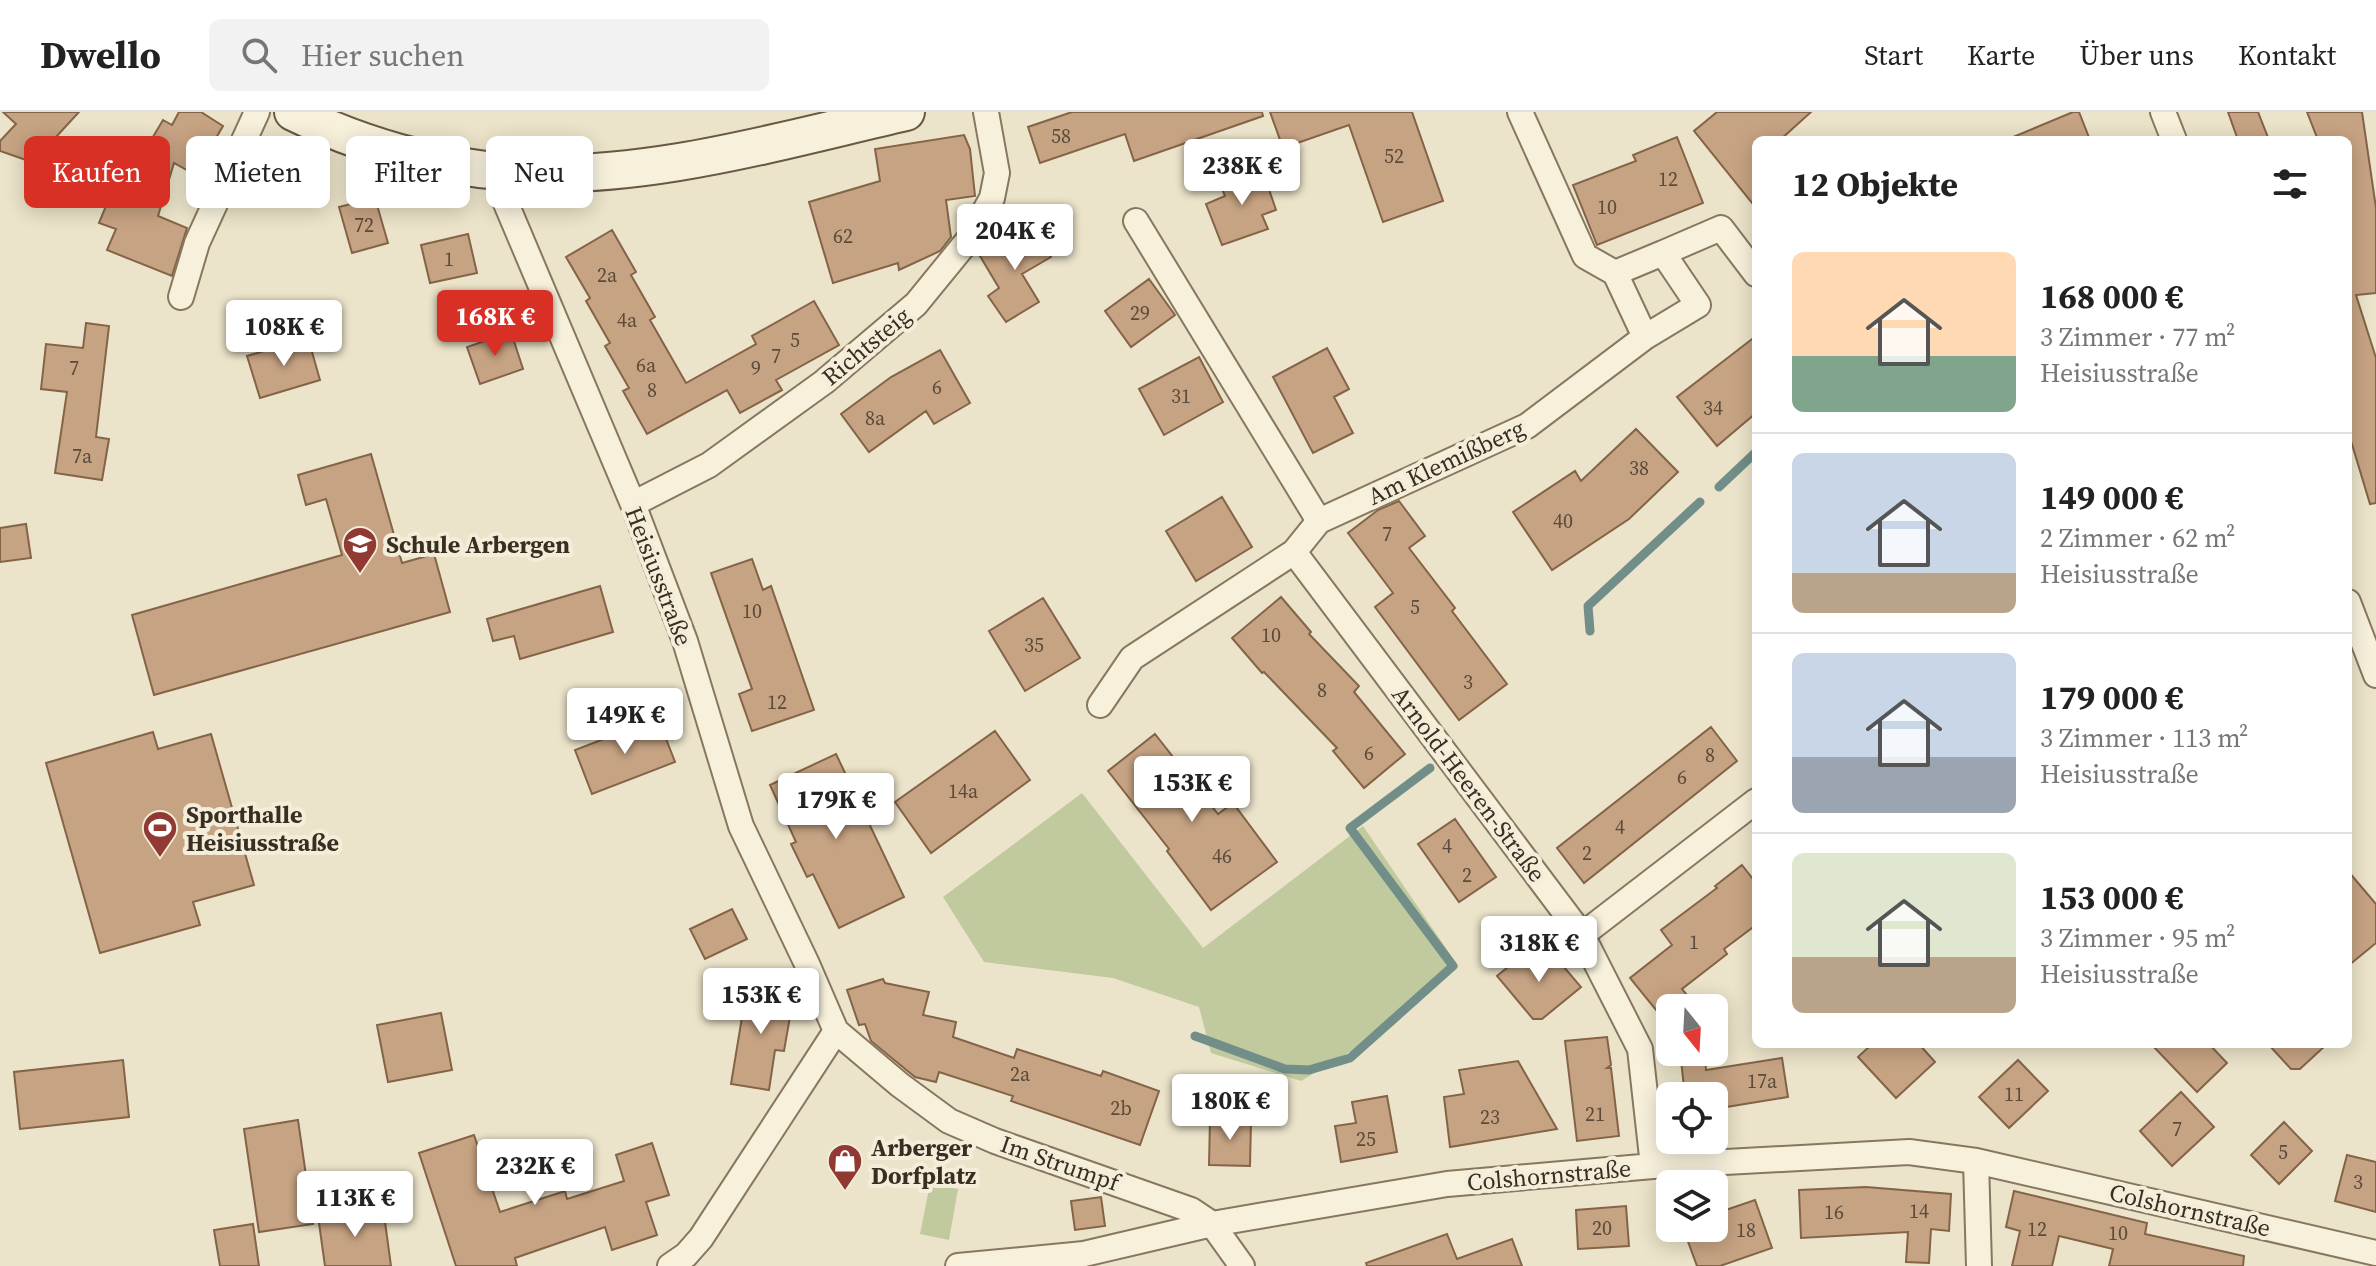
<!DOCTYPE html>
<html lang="de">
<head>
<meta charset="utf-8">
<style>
  :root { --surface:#fff; --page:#f2f2f2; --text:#222; --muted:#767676; --line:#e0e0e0; --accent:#d93025 }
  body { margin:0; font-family:"Source Serif 4",serif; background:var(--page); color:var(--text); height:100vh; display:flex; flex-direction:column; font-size:30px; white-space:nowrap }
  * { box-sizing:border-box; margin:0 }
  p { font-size:26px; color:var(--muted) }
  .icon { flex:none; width:44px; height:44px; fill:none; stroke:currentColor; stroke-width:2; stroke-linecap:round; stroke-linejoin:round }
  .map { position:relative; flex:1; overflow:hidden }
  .sheet { position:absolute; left:1752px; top:24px; width:600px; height:912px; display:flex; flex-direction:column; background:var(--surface); border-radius:12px; box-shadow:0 4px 20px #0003 }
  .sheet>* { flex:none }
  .hud { position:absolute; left:24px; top:24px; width:760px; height:72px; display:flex; gap:16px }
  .needle { width:52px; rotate:162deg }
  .buttons { position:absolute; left:1656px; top:882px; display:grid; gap:16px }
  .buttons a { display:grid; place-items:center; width:72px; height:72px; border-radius:12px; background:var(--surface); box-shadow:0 4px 20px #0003; font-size:40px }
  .price { position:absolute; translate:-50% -68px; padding:0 18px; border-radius:8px; background:#fff; color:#222; font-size:26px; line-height:52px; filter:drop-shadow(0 2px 4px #0008) }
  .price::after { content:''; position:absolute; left:50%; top:48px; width:24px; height:18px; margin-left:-12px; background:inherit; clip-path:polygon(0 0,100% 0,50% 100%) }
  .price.active { background:var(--accent); color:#fff }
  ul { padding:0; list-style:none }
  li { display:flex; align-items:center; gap:24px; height:200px; padding:0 40px }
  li+li { border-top:2px solid var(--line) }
  li span { display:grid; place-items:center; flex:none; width:224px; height:160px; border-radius:12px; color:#555 }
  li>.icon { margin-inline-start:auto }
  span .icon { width:96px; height:96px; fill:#fffc; stroke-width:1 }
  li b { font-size:34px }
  h2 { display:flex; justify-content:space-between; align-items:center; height:96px; padding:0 40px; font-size:34px }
  .pill { padding:0 28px; border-radius:12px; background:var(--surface); box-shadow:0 4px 20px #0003; font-size:28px; line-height:72px }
  .pill.active { background:var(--accent); color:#fff }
  header { display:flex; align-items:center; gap:48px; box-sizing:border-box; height:112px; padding:0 40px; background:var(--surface); border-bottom:2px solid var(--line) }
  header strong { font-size:38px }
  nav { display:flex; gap:44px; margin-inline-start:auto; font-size:28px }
  .search { width:560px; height:72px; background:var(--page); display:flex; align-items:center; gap:20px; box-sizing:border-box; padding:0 28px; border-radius:12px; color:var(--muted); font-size:30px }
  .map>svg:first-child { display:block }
  .green { fill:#c1c99e }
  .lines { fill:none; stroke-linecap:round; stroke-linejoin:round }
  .stream { stroke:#718e89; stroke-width:9 }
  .building { fill:#c6a383; stroke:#846347; stroke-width:2 }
  .street-casing { stroke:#87775f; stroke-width:28 }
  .secondary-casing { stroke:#695842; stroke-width:40 }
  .street { stroke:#f7f1dc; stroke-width:24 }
  .secondary { stroke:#f7f1dc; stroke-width:36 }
  .labels { text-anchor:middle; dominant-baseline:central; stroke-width:8; stroke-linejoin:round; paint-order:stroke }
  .number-label { font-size:20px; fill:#5c4b3a }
  .street-label { font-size:24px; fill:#382e22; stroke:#f3edd9 }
  .poi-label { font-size:24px; font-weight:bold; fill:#382e22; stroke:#f3edd9; text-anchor:start }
</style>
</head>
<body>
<header>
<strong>Dwello</strong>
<div class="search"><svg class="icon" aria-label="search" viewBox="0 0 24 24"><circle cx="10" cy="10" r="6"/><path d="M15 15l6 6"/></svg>Hier suchen</div>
<nav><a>Start</a><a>Karte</a><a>Über uns</a><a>Kontakt</a></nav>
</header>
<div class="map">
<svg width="2376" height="1154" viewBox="0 0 2376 1154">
  <rect width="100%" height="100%" fill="#ebe4ca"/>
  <path class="green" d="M1082 681 1203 836 1363 714 1454 848 1393 914 1301 969 1211 941 1199 895 1113 866 984 850 943 785Z
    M930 1072 958 1077 949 1128 920 1122Z"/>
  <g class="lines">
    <path class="stream" d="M1719 375 1756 340
      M1590 519 1588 494 1700 390
      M1195 924 1285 957 1309 958 1350 946 1453 854 1350 716 1430 656"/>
  </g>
  <path class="building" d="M3 0H79L44 38 41 35 29 49 0 39V29L16 12Z
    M179 0H201L223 14 216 26 223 30 201 66 174 51 158 104 187 116 172 164 107 138 116 117 99 111 110 84 121 89 132 54 135 55 163 8 172 13Z
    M1072 0H1262L1263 4 1134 49 1125 22 1040 51 1028 15Z
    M1270 0H1412L1443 89 1383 110 1349 13 1283 36Z
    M1717 0H1811L1780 28H1756V96L1694 19Z
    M2073 0H2079L2090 28H2006Z
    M2228 0H2258L2269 28H2238Z
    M2307 0H2362L2376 96V181L2356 183 2376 246V391L2370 392 2348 319V28H2318Z
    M964 23 970 37 975 84 946 88 951 125 940 139 899 158 898 151 833 171 809 90 880 69 875 37Z
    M1677 25 1703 91 1597 133 1573 73 1636 49 1633 43Z
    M1262 57 1276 98 1262 103 1268 117 1222 133 1206 92 1225 84 1220 72Z
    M375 86 388 131 352 141 339 95Z
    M1032 113 1051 145 1022 162 1039 190 1006 210 988 184 999 176 980 144Z
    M612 118 636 160 631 163 655 205 650 208 686 271 756 232 752 224 814 189 839 233 776 268 782 278 740 301 727 278 647 322 623 279 629 276 605 234 610 231 586 189 590 186 566 145Z
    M468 122 477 161 430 171 421 133Z
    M1149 167 1175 203 1131 235 1105 199Z
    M86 211 109 214 96 325 109 327 102 368 55 361 67 280 41 277 46 232 83 236Z
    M511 220 523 257 480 272 467 235Z
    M1756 224V301L1717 334 1677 285Z
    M308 226 320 268 260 286 247 244Z
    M1327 236 1349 277 1334 285 1353 321 1313 341 1273 265Z
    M940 238 970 291 934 312 926 299 869 340 841 302 891 265Z
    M1199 245 1223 290 1164 323 1139 277Z
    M1636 317 1678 360 1629 407 1552 458 1513 400 1575 359 1581 369Z
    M371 342 402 451 434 442 450 500 154 583 132 503 342 443 326 387 306 393 298 363Z
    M1222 385 1252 435 1196 469 1166 419Z
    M1399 389 1425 424 1409 436 1455 496 1452 499 1507 572 1459 608 1375 495 1393 481 1348 421 1378 398Z
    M26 412 31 446 0 450V416Z
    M752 447 763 478 771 474 814 598 752 619 739 582 752 577 711 461Z
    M600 474 613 520 520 547 514 524 493 529 487 507Z
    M1281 485 1311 520 1309 522 1359 574 1354 580 1405 642 1364 676 1333 639 1337 636 1264 560 1262 561 1232 526Z
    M1043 486 1080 546 1025 579 989 519Z
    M658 606 675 650 592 682 575 638Z
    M1711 615 1737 649 1584 771 1557 736Z
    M995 619 1030 668 931 741 895 690Z
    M153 620 158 637 211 622 254 773 193 790 200 813 100 841 46 651Z
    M1155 622 1218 702 1233 691 1277 750 1211 798 1167 739 1169 737 1108 659Z
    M836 642 904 785 839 816 813 762 807 765 791 732 796 730 770 673Z
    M1455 707 1496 765 1459 790 1418 732Z
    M1742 753 1756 771V813L1724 837 1727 842 1682 877 1691 888 1680 896H1670V904L1665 909 1630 866 1672 833 1661 818 1717 776 1715 774Z
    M2348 759 2376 792V831L2348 854Z
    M732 797 747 827 705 847 690 817Z
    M1530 837 1541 850 1552 841 1581 875 1542 907H1533L1497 864Z
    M883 867 885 871 929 880 923 903 956 910 953 925 1014 946 1017 937 1101 964 1103 959 1159 979 1140 1033 1011 989 1013 984 939 960 936 970 915 965 871 929 865 912 859 913 847 878Z
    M747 875 794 882 784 939 775 938 769 978 731 972Z
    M441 901 452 958 388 970 377 913Z
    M1607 925 1611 953 1607 956H1611L1619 1024 1577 1029 1565 929Z
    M1872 932H1919L1935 950 1896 986 1858 945Z
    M2151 932H2209L2227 951 2197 980Z
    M2268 932H2327L2300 957H2291Z
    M1705 945 1706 958 1782 946 1788 985 1714 997V984H1685L1681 948Z
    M123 948 129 1005 20 1017 14 960Z
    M2018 948 2048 979 2009 1016 1979 985Z
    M1518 949 1557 1017 1450 1035 1444 985 1464 982 1459 958Z
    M2181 980 2214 1015 2172 1054 2140 1019Z
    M1387 984 1397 1040 1341 1050 1335 1014 1356 1011 1352 990Z
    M1210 1007 1251 1008 1250 1054 1209 1053Z
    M298 1008 313 1112 259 1120 244 1017Z
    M2284 1010 2312 1039 2279 1072 2251 1043Z
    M474 1023 500 1100 565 1079 567 1087 624 1069 616 1043 652 1031 669 1083 646 1090 657 1123 612 1138 605 1115 515 1146 517 1154H456L419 1041Z
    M2347 1043 2376 1050V1100L2335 1089Z
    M1866 1075 1951 1082 1949 1119 1931 1117 1929 1151 1906 1150 1908 1120 1801 1126 1799 1078Z
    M2014 1079 2147 1111 2145 1122 2244 1144 2243 1154H2109L2113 1137 2059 1124 2052 1154H2012L2020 1119 2006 1115Z
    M1101 1085 1105 1114 1075 1118 1071 1089Z
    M1755 1088 1772 1136 1720 1154H1697L1683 1116H1714V1102Z
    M1626 1094 1629 1134 1578 1137 1576 1098Z
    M383 1095 391 1154H325L318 1104Z
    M253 1112 259 1154H220L214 1118Z
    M1447 1122 1457 1147 1512 1127 1522 1154H1367L1366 1151Z"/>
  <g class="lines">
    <defs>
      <path id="street" d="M1520 0 1585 144 1615 161 1645 225 1698 193 1663 141 1615 161
        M2163 0 2174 28
        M510 60 505 89 633 392 685 529 741 714 807 852 836 919 900 973 949 1009 995 1029 1191 1098 1212 1112 1242 1154
        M1136 109 1319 409
        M1663 141 1721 116 1756 162
        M181 185 197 131 257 0
        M633 392 709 353 824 270 916 192 969 127 992 86 997 61 986 0
        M1294 440 1582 823 1640 937 1653 1054
        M2348 490 2376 563
        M1100 593 1132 546 1294 440 1319 409 1527 314 1645 225
        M1582 823 1756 689
        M1976 1049 1979 1154
        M670 1154 686 1143 701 1126 836 919
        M958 1154 1084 1142 1212 1112 1447 1072 1653 1054 1909 1040 1976 1049 2376 1141"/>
      <path id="secondary" d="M293 0C359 33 436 55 509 60 641 70 779 29 906 0"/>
    </defs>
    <use href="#street" class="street-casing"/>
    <use href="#secondary" class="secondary-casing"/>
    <use href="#street" class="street"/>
    <use href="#secondary" class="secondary"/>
  </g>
  <defs>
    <symbol id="school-pin" viewBox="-11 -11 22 30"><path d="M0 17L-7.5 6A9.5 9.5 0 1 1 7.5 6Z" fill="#913a34" stroke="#f3edd9"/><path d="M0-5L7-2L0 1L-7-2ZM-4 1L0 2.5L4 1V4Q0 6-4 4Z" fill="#fff"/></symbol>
    <symbol id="stadium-pin" viewBox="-11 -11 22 30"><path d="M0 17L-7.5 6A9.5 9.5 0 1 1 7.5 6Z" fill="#913a34" stroke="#f3edd9"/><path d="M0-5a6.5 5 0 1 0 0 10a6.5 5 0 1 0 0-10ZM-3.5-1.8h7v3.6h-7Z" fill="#fff"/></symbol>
    <symbol id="shop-pin" viewBox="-11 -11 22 30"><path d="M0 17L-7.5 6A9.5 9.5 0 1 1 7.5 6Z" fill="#913a34" stroke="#f3edd9"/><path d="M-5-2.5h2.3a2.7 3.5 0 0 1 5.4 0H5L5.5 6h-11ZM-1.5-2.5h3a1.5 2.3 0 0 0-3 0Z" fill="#fff"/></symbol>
  </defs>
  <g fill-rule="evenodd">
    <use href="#school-pin" x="340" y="412" width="40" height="54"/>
    <use href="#stadium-pin" x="140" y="696" width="40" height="54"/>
    <use href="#shop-pin" x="825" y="1029" width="40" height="54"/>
  </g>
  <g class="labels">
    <g class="number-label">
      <text x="1061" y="24">58</text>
      <text x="1394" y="44">52</text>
      <text x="1668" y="67">12</text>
      <text x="1607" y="95">10</text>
      <text x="364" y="113">72</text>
      <text x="843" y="124">62</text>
      <text x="449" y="147">1</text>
      <text x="607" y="163">2a</text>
      <text x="1140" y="201">29</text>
      <text x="627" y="208">4a</text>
      <text x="795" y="228">5</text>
      <text x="776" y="244">7</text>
      <text x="646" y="253">6a</text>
      <text x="74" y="256">7</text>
      <text x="756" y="256">9</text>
      <text x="937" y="275">6</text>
      <text x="652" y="278">8</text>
      <text x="1181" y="284">31</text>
      <text x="1713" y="296">34</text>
      <text x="875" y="306">8a</text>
      <text x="82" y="344">7a</text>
      <text x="1639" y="356">38</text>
      <text x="1563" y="409">40</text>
      <text x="1387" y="422">7</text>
      <text x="1415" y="495">5</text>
      <text x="752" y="499">10</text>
      <text x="1271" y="523">10</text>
      <text x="1034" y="533">35</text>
      <text x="1468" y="570">3</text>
      <text x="1322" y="578">8</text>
      <text x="777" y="590">12</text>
      <text x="1369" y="641">6</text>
      <text x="1710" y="643">8</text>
      <text x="1682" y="665">6</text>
      <text x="963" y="679">14a</text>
      <text x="1620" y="715">4</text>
      <text x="1447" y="734">4</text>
      <text x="1587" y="741">2</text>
      <text x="1222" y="744">46</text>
      <text x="1467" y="763">2</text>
      <text x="1694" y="830">1</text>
      <text x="1020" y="962">2a</text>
      <text x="1762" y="969">17a</text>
      <text x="2014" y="982">11</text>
      <text x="1121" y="996">2b</text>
      <text x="1595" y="1002">21</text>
      <text x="1490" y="1005">23</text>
      <text x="2177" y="1017">7</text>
      <text x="1366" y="1027">25</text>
      <text x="2283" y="1040">5</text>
      <text x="2358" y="1070">3</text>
      <text x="1919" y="1099">14</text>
      <text x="1834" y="1100">16</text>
      <text x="1602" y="1116">20</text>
      <text x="2037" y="1117">12</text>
      <text x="1746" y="1118">18</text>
      <text x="2118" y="1121">10</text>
    </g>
    <g class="street-label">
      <text transform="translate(866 234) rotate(-40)">Richtsteig</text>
      <text transform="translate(1446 350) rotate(-25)">Am Klemißberg</text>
      <text transform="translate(659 464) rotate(69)">Heisiusstraße</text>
      <text transform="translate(1469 672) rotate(53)">Arnold-Heeren-Straße</text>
      <text transform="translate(1060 1051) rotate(19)">Im Strumpf</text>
      <text transform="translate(1549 1063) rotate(-5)">Colshornstraße</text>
      <text transform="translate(2190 1098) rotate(13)">Colshornstraße</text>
    </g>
    <g class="poi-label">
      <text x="386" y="432">Schule Arbergen</text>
      <text x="186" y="702">Sporthalle<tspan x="186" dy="28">Heisiusstraße</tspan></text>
      <text x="871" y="1035">Arberger<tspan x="871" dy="28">Dorfplatz</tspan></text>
    </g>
  </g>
</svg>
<div class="buttons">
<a><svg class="needle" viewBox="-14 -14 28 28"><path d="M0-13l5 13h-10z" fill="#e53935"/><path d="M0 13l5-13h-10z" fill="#767676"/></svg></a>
<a><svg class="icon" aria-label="locate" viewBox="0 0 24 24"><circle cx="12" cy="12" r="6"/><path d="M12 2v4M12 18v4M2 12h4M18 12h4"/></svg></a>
<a><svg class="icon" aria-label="layers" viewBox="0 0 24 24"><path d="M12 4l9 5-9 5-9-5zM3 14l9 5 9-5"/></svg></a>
</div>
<b class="price" style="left:1242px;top:95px">238K €</b>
<b class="price" style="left:1015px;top:160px">204K €</b>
<b class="price active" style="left:495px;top:246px">168K €</b>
<b class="price" style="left:284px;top:256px">108K €</b>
<b class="price" style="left:625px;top:644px">149K €</b>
<b class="price" style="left:1192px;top:712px">153K €</b>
<b class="price" style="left:836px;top:729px">179K €</b>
<b class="price" style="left:1539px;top:872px">318K €</b>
<b class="price" style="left:761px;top:924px">153K €</b>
<b class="price" style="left:1230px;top:1030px">180K €</b>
<b class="price" style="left:535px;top:1095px">232K €</b>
<b class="price" style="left:355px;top:1127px">113K €</b>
<div class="hud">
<a class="pill active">Kaufen</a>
<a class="pill">Mieten</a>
<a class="pill">Filter</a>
<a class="pill">Neu</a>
</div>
<section class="sheet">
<h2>12 Objekte<svg class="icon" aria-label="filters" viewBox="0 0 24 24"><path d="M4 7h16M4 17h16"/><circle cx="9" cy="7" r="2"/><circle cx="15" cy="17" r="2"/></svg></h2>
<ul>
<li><span style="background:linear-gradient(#ffd9b3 65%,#7fa58c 0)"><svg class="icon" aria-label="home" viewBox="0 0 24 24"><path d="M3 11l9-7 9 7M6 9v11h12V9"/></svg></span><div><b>168 000 €</b><p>3 Zimmer · 77 m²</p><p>Heisiusstraße</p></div></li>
<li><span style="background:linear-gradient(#c9d6e8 75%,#b9a48a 0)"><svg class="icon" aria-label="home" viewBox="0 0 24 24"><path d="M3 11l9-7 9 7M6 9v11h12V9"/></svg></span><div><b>149 000 €</b><p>2 Zimmer · 62 m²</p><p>Heisiusstraße</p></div></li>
<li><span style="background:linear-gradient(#c9d6e8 65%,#9aa5b1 0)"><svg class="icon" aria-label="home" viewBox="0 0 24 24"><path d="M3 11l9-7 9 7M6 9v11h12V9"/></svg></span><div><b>179 000 €</b><p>3 Zimmer · 113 m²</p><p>Heisiusstraße</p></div></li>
<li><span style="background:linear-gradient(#dfe7d0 65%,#b9a48a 0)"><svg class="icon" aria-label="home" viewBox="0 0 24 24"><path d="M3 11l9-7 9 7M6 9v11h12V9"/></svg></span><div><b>153 000 €</b><p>3 Zimmer · 95 m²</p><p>Heisiusstraße</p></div></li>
</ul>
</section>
</div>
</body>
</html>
